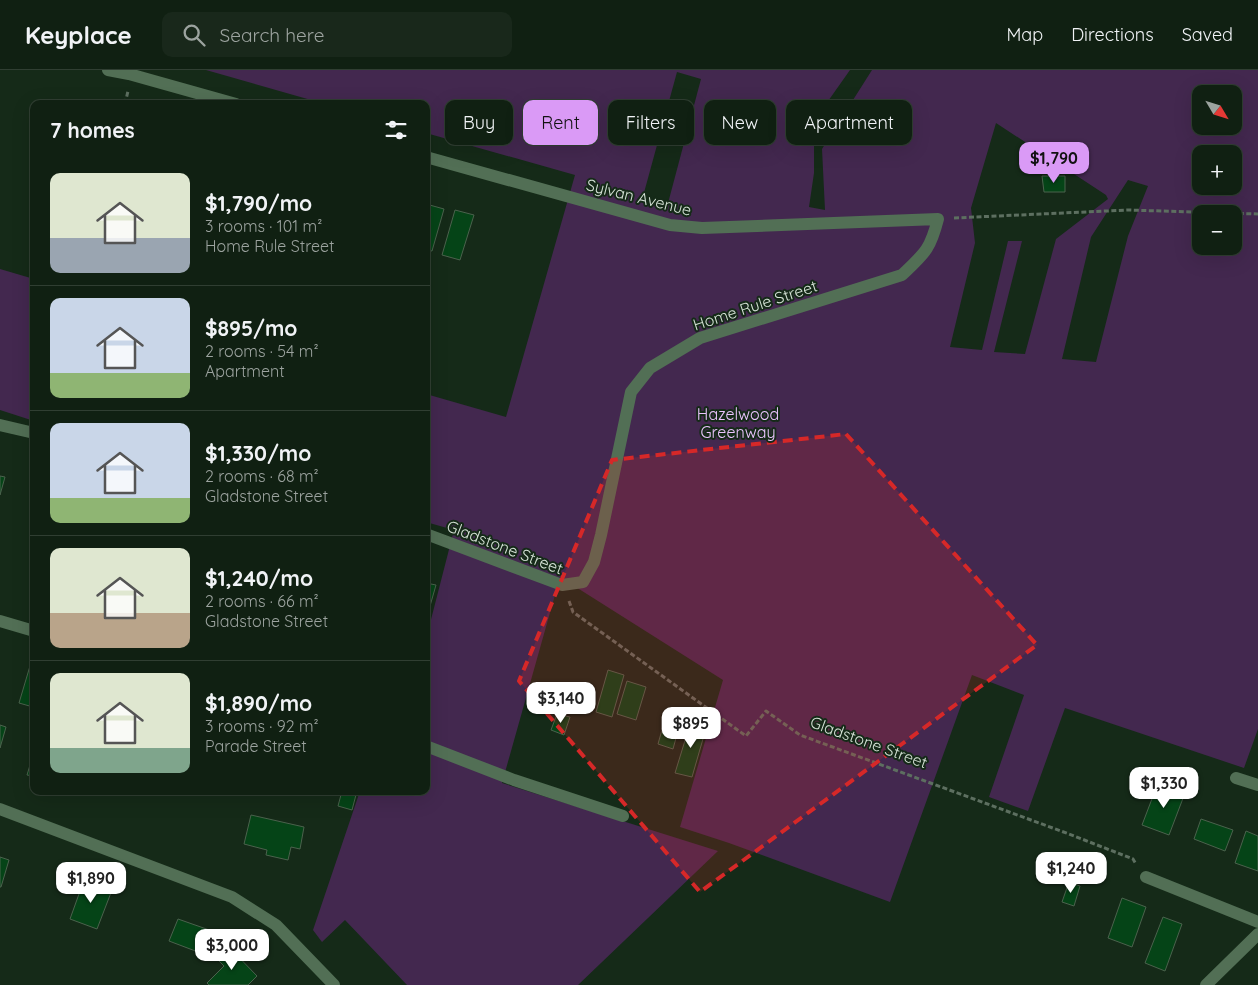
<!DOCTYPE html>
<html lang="en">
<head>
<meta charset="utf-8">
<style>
  :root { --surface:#102012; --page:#19281b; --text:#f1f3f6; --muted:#9ca39f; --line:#303e32; --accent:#da9af6 }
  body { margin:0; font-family:Quicksand,sans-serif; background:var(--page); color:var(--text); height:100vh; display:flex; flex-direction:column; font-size:19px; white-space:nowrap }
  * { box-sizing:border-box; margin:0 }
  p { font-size:16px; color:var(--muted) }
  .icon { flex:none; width:28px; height:28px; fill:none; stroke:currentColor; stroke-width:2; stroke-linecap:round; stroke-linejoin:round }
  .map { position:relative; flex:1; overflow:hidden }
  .drawer { position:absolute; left:30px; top:30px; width:400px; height:695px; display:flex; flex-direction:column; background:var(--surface); border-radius:10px; box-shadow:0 5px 20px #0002,0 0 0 1px var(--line) }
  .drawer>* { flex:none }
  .hud { position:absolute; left:445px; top:30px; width:475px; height:45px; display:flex; gap:10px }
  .needle { width:32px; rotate:128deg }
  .controls { position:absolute; left:1192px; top:15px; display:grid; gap:10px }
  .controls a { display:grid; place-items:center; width:50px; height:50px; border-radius:10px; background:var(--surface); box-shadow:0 5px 20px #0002,0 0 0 1px var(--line); font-size:25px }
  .price { position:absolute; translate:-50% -42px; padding:0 11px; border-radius:10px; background:#fff; color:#222; font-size:16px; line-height:32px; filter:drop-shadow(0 1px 2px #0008) }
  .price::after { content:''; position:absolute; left:50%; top:30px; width:15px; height:11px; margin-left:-8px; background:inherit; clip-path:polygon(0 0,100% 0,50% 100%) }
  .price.selected { background:var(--accent); color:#111 }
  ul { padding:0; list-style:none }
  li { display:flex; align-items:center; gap:15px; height:125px; padding:0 20px }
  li+li { border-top:1px solid var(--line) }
  li span { display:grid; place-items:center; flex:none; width:140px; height:100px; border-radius:10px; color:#555 }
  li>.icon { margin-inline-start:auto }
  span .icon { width:60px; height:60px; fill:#fffc; stroke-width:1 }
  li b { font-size:21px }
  h2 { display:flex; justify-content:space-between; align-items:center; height:60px; padding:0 20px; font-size:21px }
  .pill { padding:0 18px; border-radius:10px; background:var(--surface); box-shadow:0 5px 20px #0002,0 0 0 1px var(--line); font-size:18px; line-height:45px }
  .pill.selected { background:var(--accent); color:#111 }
  header { display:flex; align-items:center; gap:30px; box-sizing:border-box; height:70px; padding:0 25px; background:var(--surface); border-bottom:1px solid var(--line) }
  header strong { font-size:24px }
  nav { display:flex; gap:28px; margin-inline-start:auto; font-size:18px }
  .search { width:350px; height:45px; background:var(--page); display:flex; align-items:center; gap:12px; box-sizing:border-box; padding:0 18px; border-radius:10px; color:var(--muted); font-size:19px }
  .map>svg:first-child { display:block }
  .green { fill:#43284f; fill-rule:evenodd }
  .building { fill:#054417; stroke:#4b624d }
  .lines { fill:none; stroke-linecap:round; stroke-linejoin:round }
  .path { stroke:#5d6f60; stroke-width:3; stroke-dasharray:5 2.5; stroke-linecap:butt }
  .minor { stroke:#526f55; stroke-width:12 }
  .marked { fill:#d62828; fill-opacity:0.2; stroke:#d62828; stroke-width:4; stroke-dasharray:10 6; stroke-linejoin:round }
  .labels { text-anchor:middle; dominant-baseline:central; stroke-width:4; stroke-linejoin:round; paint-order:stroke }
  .street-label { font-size:16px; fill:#d6e3d7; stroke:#152a18 }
  .park-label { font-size:16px; fill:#ebc4fe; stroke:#152a18 }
</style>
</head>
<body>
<header>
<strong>Keyplace</strong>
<div class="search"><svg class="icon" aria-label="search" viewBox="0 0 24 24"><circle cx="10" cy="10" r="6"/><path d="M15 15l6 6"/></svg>Search here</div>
<nav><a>Map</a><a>Directions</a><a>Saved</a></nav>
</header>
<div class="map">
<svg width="1258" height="915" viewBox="0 0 1258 915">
  <rect width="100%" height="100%" fill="#152a18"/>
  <path class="green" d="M206 0H850L814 51V103L809 137 825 140 822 79 872 0H1258V659L1244 698 1065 638 1028 741 989 727 1024 625 972 605 890 832 729 773 680 757 723 610 560 507 502 713 718 781 578 915H407L345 850 322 872 313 860 360 721H426V569L454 460 426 452V324L506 347 575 105 426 63V34H325ZM677 2 701 9 667 137 642 130ZM1201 24H1234V56H1201ZM996 53 1106 125 1108 129 1056 169 1025 284 994 282 1022 171H1008L982 280 950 277 975 173 971 138ZM1201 84H1234V116H1201ZM1128 110 1148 116 1128 166 1096 292 1062 289 1091 167ZM1201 144H1234V176H1201Z
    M0 199 34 209V351L0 340Z"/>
  <path class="building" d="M1042 106H1065V122H1044Z
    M426 134 444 139 432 181 426 180Z
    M455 140 474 145 460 190 442 185Z
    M0 406 5 407 0 425Z
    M426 513 436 515 426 550Z
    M30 596 34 597 33 637 19 633Z
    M608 600 624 605 612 647 596 642Z
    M627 611 646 617 636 650 617 644Z
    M667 642 682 646 673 679 658 674Z
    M557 644 570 647 564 665 551 660Z
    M691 651 707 655 692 707 675 703Z
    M0 655 6 657 0 678Z
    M34 682V706L27 705Z
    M1158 713 1185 723 1169 765 1142 755Z
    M342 721H357L352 740 338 736Z
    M251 745 304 757 300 779 291 777 288 790 266 785 267 780 244 774Z
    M1201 749 1233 760 1225 781 1194 769Z
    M1246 761 1258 766V801L1235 793Z
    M0 787 9 790 1 817H0Z
    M84 810 112 820 97 859 70 849Z
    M1069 812 1080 816 1074 836 1062 832Z
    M1122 828 1146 837 1132 877 1108 868Z
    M1163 847 1182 854 1165 901 1145 893Z
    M178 849 215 862 206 885 169 871Z
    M228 876 257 906 248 915H209L207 913 224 896 216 888Z"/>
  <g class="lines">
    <path class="path" d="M125 34 128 21
      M954 148 1128 140 1258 144
      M569 531 573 542 746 666 766 641 800 665 1069 764 1133 789 1136 794"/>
    <path class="minor" d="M108 0 129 4 236 34
      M426 87 670 155 702 158 938 149C930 180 925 183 902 205L700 268 650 298 631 322 601 465 594 492 583 512 562 515 426 464
      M0 355 34 363
      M0 551 34 561
      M426 676 514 710 623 746
      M1236 708 1258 715
      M0 739 232 827 276 855 334 915
      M1146 807 1258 852
      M1206 915 1258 864"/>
  </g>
  <path class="marked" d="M846 364 1037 575 700 822 519 611 612 390Z"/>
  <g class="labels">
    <g class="street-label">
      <text transform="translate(639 127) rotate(14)">Sylvan Avenue</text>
      <text transform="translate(755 235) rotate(-18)">Home Rule Street</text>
      <text transform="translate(505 477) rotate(21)">Gladstone Street</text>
      <text transform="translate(869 672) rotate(20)">Gladstone Street</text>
    </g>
    <g class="park-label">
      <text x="738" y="344">Hazelwood<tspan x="738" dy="18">Greenway</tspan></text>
    </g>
  </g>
</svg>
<div class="controls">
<a><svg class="needle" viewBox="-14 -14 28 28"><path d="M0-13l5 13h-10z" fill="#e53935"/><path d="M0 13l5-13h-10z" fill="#9ca39f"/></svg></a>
<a>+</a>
<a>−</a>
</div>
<b class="price selected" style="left:1054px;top:114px">$1,790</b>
<b class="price" style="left:561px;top:654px">$3,140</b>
<b class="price" style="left:691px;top:679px">$895</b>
<b class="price" style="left:1164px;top:739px">$1,330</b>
<b class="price" style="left:1071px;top:824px">$1,240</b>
<b class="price" style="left:91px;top:834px">$1,890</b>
<b class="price" style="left:232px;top:901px">$3,000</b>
<div class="hud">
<a class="pill">Buy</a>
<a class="pill selected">Rent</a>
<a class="pill">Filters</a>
<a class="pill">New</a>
<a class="pill">Apartment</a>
</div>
<section class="drawer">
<h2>7 homes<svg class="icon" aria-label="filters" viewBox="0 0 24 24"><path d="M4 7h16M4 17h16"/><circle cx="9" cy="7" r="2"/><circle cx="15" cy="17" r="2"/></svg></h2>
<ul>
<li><span style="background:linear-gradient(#dfe7d0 65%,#9aa5b1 0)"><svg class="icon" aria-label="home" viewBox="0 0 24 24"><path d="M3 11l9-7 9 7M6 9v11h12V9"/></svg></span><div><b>$1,790/mo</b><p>3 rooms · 101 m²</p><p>Home Rule Street</p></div></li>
<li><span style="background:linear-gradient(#c9d6e8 75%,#8fb573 0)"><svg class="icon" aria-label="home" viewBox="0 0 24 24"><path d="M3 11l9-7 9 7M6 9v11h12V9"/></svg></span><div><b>$895/mo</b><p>2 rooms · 54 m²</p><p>Apartment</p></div></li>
<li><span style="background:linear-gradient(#c9d6e8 75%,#8fb573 0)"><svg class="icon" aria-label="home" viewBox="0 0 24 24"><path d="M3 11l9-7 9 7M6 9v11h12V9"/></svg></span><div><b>$1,330/mo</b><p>2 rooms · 68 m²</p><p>Gladstone Street</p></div></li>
<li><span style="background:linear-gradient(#dfe7d0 65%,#b9a48a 0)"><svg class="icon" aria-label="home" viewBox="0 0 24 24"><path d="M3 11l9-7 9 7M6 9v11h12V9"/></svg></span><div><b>$1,240/mo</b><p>2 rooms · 66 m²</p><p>Gladstone Street</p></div></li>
<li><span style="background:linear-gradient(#dfe7d0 75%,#7fa58c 0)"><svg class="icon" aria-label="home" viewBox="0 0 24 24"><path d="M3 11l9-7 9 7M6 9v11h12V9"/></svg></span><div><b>$1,890/mo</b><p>3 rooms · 92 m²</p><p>Parade Street</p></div></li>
</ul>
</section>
</div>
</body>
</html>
